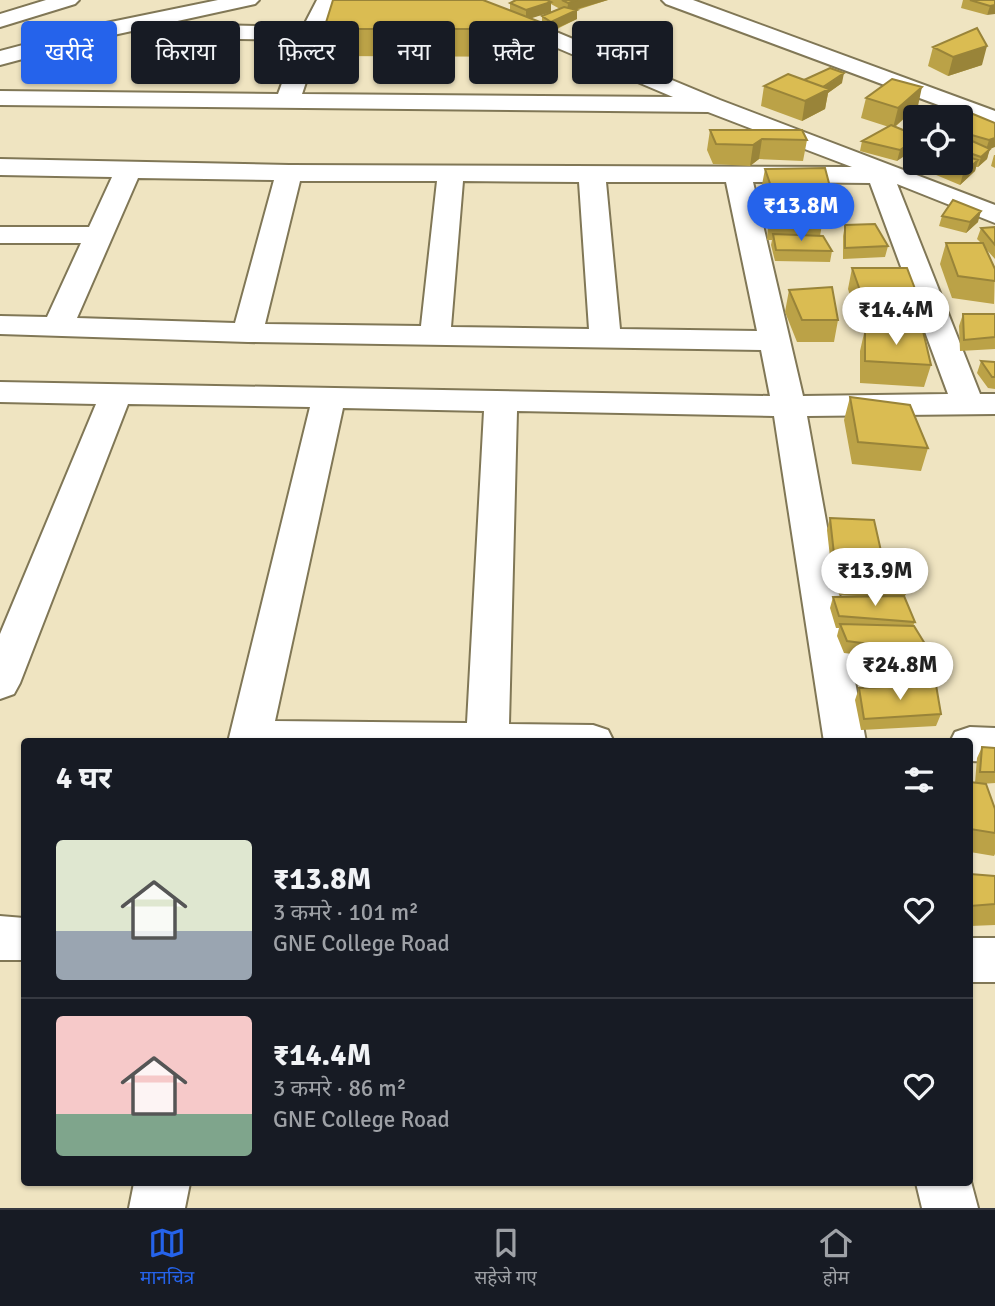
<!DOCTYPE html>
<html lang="hi">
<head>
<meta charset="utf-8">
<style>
  :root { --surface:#171b24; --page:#20242c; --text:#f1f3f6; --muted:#9ea1a6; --line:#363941; --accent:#2563eb }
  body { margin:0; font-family:Signika,"Noto Sans Devanagari",sans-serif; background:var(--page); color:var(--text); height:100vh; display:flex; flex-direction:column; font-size:26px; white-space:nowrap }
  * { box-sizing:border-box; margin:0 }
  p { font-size:23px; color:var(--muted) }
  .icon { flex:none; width:38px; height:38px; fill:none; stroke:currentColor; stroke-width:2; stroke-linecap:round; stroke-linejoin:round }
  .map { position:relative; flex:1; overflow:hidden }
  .panel { position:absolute; left:21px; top:738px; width:952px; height:448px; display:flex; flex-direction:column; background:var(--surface); border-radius:7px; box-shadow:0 2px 5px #0004 }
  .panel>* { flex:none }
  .top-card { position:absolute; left:21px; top:21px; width:954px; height:63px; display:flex; gap:14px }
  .controls { position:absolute; left:903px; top:105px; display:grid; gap:14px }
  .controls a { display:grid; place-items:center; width:70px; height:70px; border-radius:7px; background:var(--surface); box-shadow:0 2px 5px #0004; font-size:35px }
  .price { position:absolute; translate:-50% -60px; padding:0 16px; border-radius:24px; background:#fff; color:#222; font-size:23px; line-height:46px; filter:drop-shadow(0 2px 4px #0008) }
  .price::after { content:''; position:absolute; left:50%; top:42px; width:21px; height:16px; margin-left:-10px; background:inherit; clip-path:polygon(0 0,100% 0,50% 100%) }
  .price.on { background:var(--accent); color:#fff }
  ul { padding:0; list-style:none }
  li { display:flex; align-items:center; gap:21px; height:175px; padding:0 35px }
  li+li { border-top:2px solid var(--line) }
  li span { display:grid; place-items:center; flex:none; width:196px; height:140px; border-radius:7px; color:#555 }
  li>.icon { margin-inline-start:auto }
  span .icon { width:84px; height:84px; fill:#fffc; stroke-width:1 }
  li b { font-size:30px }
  h2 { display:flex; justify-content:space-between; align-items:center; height:84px; padding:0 35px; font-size:30px }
  .pill { padding:0 24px; border-radius:7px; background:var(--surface); box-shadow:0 2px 5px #0004; font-size:24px; line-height:63px }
  .pill.on { background:var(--accent); color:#fff }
  .dock { display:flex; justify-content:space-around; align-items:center; height:98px; border-top:2px solid var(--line); background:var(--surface); font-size:19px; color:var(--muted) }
  .dock a { display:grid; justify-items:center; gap:4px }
  .dock .on { color:var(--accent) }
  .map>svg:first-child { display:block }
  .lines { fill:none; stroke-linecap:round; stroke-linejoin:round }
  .minor-casing { stroke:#807756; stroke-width:4 }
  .tertiary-casing { stroke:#807756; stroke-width:4 }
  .minor { fill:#fff; fill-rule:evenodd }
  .tertiary { fill:#fff; fill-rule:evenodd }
  .wall { fill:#bba247; fill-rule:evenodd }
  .shaded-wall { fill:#998439 }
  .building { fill:#dabc52; stroke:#998439; stroke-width:2 }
</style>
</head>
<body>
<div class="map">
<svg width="995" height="1208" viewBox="0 0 995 1208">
  <rect width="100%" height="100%" fill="#efe4c1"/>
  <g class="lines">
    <defs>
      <path id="minor" d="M46 0H79L75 4 0 27V14Z
        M218 0H259L255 4 109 36 0 65V51L106 23Z
        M317 0H339L322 34 302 94 673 97 454 4 450 0H479L720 100 995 205V223L897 184 980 394H995V414L807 416 866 742H824L774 416 517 411 509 724 593 725 608 730 614 742H228L310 407 128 404 20 683 14 694 0 699V634L96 404 0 402V382L770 396 761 350 248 342 0 334V316L47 317 81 243H0V227H89L112 177 0 175V159L289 165 852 167 708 112 0 105V91L278 94 298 40 173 38 162 31 173 24 303 27ZM138 178 274 180 235 323 77 318ZM300 181H437L421 326 265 324ZM463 181 579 182 589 329 451 327ZM606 182H726L757 331 620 329ZM753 182 870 183 948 394 803 396ZM343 408 484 411 467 723 275 721Z
        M970 727 995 728V762L970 761V742H950L955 732Z
        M0 916 24 918V960H0Z
        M970 938H995V982H970Z
        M970 1178 978 1208H922L916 1183H970Z
        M134 1183H190L185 1208H129Z"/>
      <path id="tertiary" d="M662 0H693L995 111V126L666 4Z"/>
    </defs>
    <use href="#minor" class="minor-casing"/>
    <use href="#tertiary" class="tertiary-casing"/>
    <use href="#minor" class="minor"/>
    <use href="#tertiary" class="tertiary"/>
  </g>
  <path class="wall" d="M516 0H608L577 10V19L557 29H558L557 57 327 56 324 29 510 11V3ZM551 4 560 9 542 16V23L530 18 551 12Z
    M963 0H995L987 15 961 8Z
    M933 47 982 65 948 76 928 66Z
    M804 80 842 83 828 93 825 109 802 121 761 106 764 86Z
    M866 98 918 106 895 127 915 135 897 161 860 151 862 141 889 127 861 118Z
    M961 123H995L987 159 978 167H976L975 171 960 185 929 172 932 163H961Z
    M710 130 807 140 803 161 759 159 750 166 713 164 707 150Z
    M994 155H995V168L991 166Z
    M765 169 830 187 826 208H823V219L820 236 832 251 830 262 775 261 771 245 772 240H767L769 214 761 190Z
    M942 216 978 222 966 233 939 226Z
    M845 225 888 246 885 257 843 259V236Z
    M995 227V259L985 248 995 269 994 304 952 298 940 264 946 243H981L977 239 981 228Z
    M852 268 917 294 911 316 857 318 848 289Z
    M789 290 838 320 834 342H797L785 312Z
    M963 314H995V349L960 351 959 326Z
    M865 329 931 365 924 387 860 383V351Z
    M981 361 995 362V389L988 388 977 373Z
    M850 397 928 448 921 471 852 464 844 420Z
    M830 518 881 551 877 563 849 565 911 583 904 597 915 622 913 626 930 652 925 663 844 653 837 636 839 628H836L830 608 833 597 857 596 839 595 836 576 839 565 831 566 827 530Z
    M859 688 941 714 936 726 861 730 855 700Z
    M982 747 995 748V783L981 784 995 809V854L994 856 970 852V782L975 783 977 758Z
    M970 874 995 876V925L970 926Z"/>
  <path class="shaded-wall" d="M577 0H608L567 12 568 3Z
    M551 2V12L526 20V10Z
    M995 5V14L987 15 990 6Z
    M577 10V19L555 29H550L551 22Z
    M987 46 982 65 948 76 953 57Z
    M844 73 842 83 828 93 825 109 802 121 805 101Z
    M922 87 918 106 893 128 898 108Z
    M995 138V147L990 149 987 159 978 167 981 157 986 150 989 140Z
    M762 139 759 159 750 166 753 145Z
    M915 140V149L897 161 900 150Z
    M978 160 975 171 960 185 963 174Z
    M830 187 826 208 771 216 774 195Z
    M981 211 978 222 966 233 970 222Z
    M915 571 911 583 904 598 907 587Z"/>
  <path class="building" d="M333 0H483L558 29H324Z
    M516 0H547L551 2 526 10 510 3Z
    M562 0H577L568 3Z
    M970 0H995V5L990 6Z
    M564 7 577 10 551 22 542 16Z
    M977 28 987 46 953 57 933 47Z
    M830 68 844 73 823 87 804 80Z
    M788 74 829 89 805 101 764 86Z
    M892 79 922 87 898 108 866 98Z
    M973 114 995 123V138L989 140 961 132V123Z
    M891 125 915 135V140L900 150 862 141Z
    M710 130H802L807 140 762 139 753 145 716 144Z
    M961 136 990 149 981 157 961 150Z
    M961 155 978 160 963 174 934 163H961Z
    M825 168 830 187 774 195 765 169Z
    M772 198H822L823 219H771Z
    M953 200 981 211 970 222 942 216Z
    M875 224 888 246 845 248V225Z
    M995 227V245L981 228Z
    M773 234 823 236 832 251 776 250Z
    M946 243H983L995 269V281L958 276Z
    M852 268H907L917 294 862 296Z
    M832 287 838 320H802L789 290Z
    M963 314H995V337L964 340Z
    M865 329 923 331 931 365 865 361Z
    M981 361 995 362V377H992Z
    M850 397 910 405 928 448 858 442Z
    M830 518 874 520 881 551 834 554Z
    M839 564 915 571 907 587 842 584Z
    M904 596 915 622 839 616 833 597Z
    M840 624 914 626 930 652 847 641Z
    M936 685 941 714 864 719 859 688Z
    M982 747 995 748V772H980Z
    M970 782 986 784 995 809V833L970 829Z
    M970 874 995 876V904L970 906Z"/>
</svg>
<div class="controls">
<a><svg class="icon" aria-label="locate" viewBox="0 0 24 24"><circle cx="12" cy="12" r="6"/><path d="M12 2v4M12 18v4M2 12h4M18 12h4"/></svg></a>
</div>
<b class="price on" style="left:801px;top:243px">₹13.8M</b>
<b class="price" style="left:896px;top:347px">₹14.4M</b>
<b class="price" style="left:875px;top:608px">₹13.9M</b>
<b class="price" style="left:900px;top:702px">₹24.8M</b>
<div class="top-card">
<a class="pill on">खरीदें</a>
<a class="pill">किराया</a>
<a class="pill">फ़िल्टर</a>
<a class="pill">नया</a>
<a class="pill">फ़्लैट</a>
<a class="pill">मकान</a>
</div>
<section class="panel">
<h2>4 घर<svg class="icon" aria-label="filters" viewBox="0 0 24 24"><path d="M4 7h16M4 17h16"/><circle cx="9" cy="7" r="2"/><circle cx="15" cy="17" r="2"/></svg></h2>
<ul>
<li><span style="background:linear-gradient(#dfe7d0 65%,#9aa5b1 0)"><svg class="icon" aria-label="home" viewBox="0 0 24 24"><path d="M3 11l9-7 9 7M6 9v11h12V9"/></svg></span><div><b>₹13.8M</b><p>3 कमरे · 101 m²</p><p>GNE College Road</p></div><svg class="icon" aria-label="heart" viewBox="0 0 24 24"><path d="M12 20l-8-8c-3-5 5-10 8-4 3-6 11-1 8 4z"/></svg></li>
<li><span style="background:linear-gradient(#f6c9c9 70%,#7fa58c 0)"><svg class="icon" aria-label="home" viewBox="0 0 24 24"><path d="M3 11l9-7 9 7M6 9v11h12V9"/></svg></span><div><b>₹14.4M</b><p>3 कमरे · 86 m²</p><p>GNE College Road</p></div><svg class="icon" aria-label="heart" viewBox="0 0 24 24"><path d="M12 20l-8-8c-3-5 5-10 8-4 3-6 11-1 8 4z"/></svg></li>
</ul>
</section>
</div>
<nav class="dock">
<a class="on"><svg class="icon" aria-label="map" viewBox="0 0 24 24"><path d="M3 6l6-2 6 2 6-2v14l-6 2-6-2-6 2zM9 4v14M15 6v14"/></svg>मानचित्र</a>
<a><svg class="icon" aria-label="saved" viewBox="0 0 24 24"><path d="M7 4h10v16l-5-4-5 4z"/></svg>सहेजे गए</a>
<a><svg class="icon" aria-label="home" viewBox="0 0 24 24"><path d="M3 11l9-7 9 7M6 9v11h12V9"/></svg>होम</a>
</nav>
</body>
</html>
